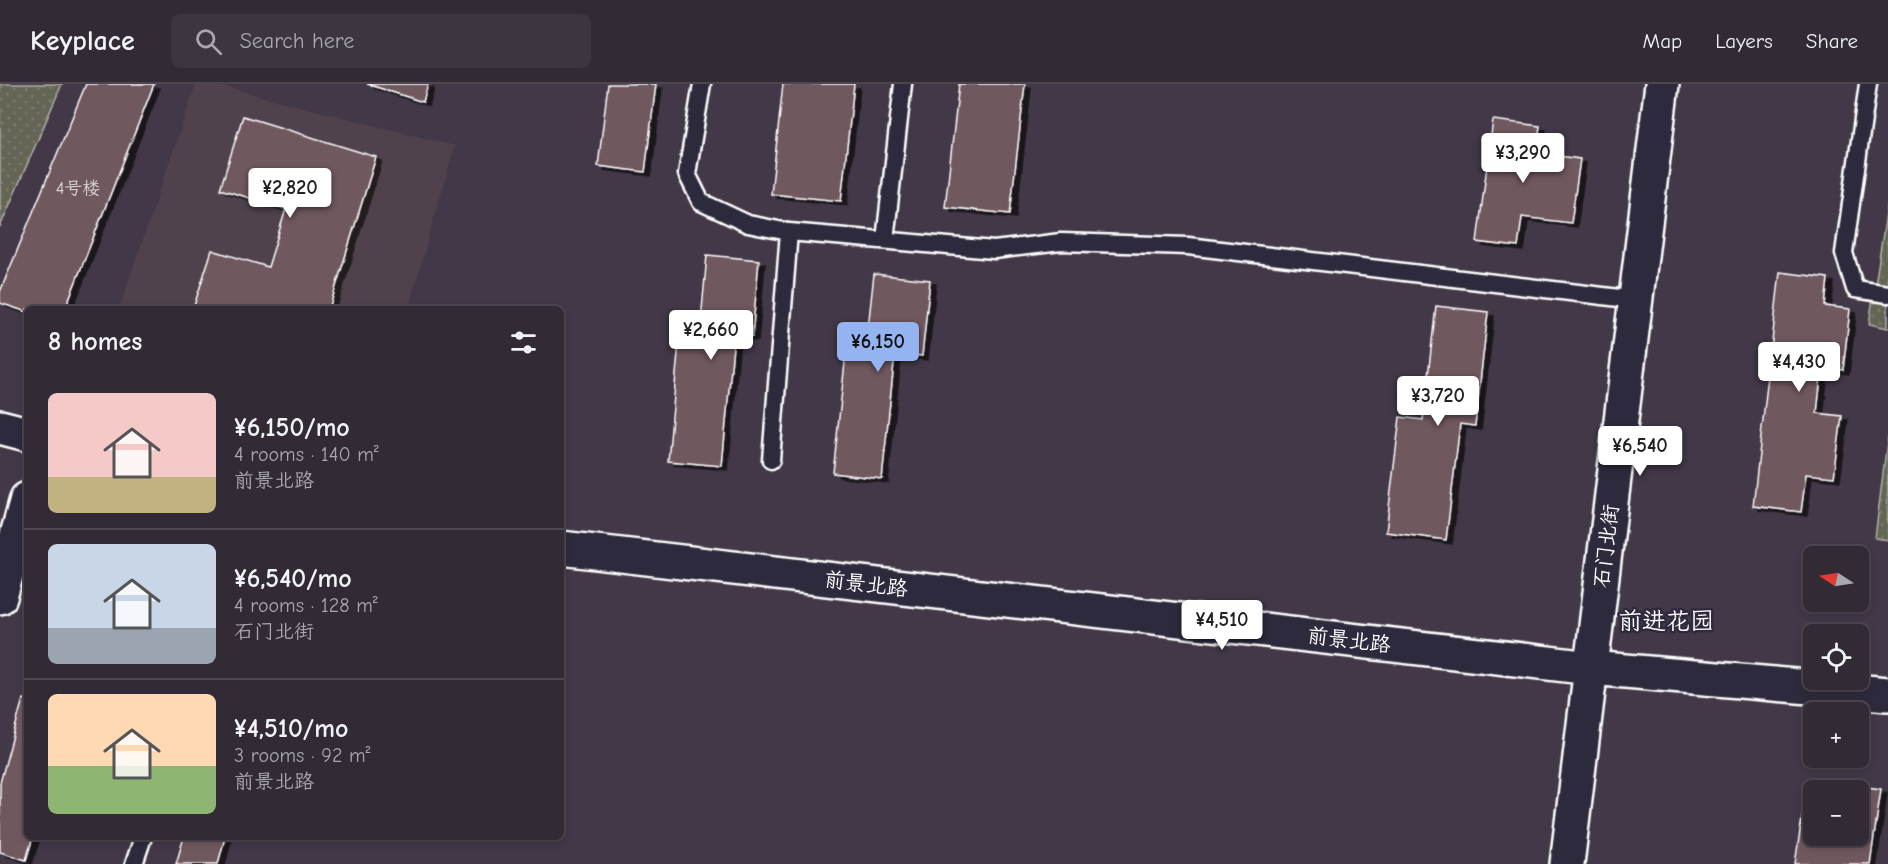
<!DOCTYPE html>
<html lang="en">
<head>
<meta charset="utf-8">
<style>
  :root { --surface:#322a35; --page:#3d3641; --text:#f1f3f6; --muted:#a8a7ad; --line:#4d4650; --accent:#95b2f1 }
  body { margin:0; font-family:"Comic Neue","LXGW WenKai TC",sans-serif; background:var(--page); color:var(--text); height:100vh; display:flex; flex-direction:column; font-size:22px; white-space:nowrap }
  * { box-sizing:border-box; margin:0 }
  p { font-size:20px; color:var(--muted) }
  .icon { flex:none; width:33px; height:33px; fill:none; stroke:currentColor; stroke-width:2; stroke-linecap:round; stroke-linejoin:round }
  .map { position:relative; flex:1; overflow:hidden }
  .sheet { position:absolute; left:24px; top:222px; width:540px; height:534px; display:flex; flex-direction:column; background:var(--surface); border-radius:9px; box-shadow:0 3px 9px #0003,0 0 0 2px var(--line) }
  .sheet>* { flex:none }
  .needle { width:39px; rotate:282deg }
  .tools { position:absolute; left:1803px; top:462px; display:grid; gap:12px }
  .tools a { display:grid; place-items:center; width:66px; height:66px; border-radius:9px; background:var(--surface); box-shadow:0 3px 9px #0003,0 0 0 2px var(--line); font-size:30px }
  .price { position:absolute; translate:-50% -51px; padding:0 14px; border-radius:6px; background:#fff; color:#222; font-size:20px; line-height:39px; filter:drop-shadow(0 2px 3px #0008) }
  .price::after { content:''; position:absolute; left:50%; top:36px; width:18px; height:14px; margin-left:-9px; background:inherit; clip-path:polygon(0 0,100% 0,50% 100%) }
  .price.selected { background:var(--accent); color:#111 }
  ul { padding:0; list-style:none }
  li { display:flex; align-items:center; gap:18px; height:150px; padding:0 24px }
  li+li { border-top:2px solid var(--line) }
  li span { display:grid; place-items:center; flex:none; width:168px; height:120px; border-radius:9px; color:#555 }
  li>.icon { margin-inline-start:auto }
  span .icon { width:72px; height:72px; fill:#fffc; stroke-width:1 }
  li b { font-size:26px }
  h2 { display:flex; justify-content:space-between; align-items:center; height:72px; padding:0 24px; font-size:26px }
  header { display:flex; align-items:center; gap:36px; box-sizing:border-box; height:84px; padding:0 30px; background:var(--surface); border-bottom:2px solid var(--line) }
  header strong { font-size:28px }
  nav { display:flex; gap:33px; margin-inline-start:auto; font-size:21px }
  .search { width:420px; height:54px; background:var(--page); display:flex; align-items:center; gap:15px; box-sizing:border-box; padding:0 21px; border-radius:9px; color:var(--muted); font-size:22px }
  .map>svg:first-child { display:block }
  .built { fill:#50424e }
  .grass { fill:url(#grass-dots); stroke:#b2b2ab; stroke-width:1.5 }
  .building { fill:#6f585f; stroke:#fff; stroke-width:1.5; fill-rule:evenodd; filter:url(#shadow) }
  .lines { fill:none; stroke-linecap:round; stroke-linejoin:round }
  .lane-casing { stroke:#fff; stroke-width:21 }
  .street-casing { stroke:#fff; stroke-width:38 }
  .secondary-casing { stroke:#fff; stroke-width:38 }
  .lane { stroke:#2f2a3d; stroke-width:16 }
  .street { stroke:#2f2a3d; stroke-width:33 }
  .secondary { stroke:#2f2a3d; stroke-width:33 }
  .labels { text-anchor:middle; dominant-baseline:central; stroke-width:5; stroke-linejoin:round; paint-order:stroke }
  .number-label { font-size:18px; fill:#dbd5d7 }
  .street-label { font-size:21px; fill:#fff; stroke:#2f2a3d }
  .quarter-label { font-size:24px; fill:#fff; stroke:#2f2a3d }
</style>
</head>
<body>
<header>
<strong>Keyplace</strong>
<div class="search"><svg class="icon" aria-label="search" viewBox="0 0 24 24"><circle cx="10" cy="10" r="6"/><path d="M15 15l6 6"/></svg>Search here</div>
<nav><a>Map</a><a>Layers</a><a>Share</a></nav>
</header>
<div class="map">
<svg width="1888" height="780" viewBox="0 0 1888 780">
  <defs>
    <pattern id="grass-dots" width="8" height="8" patternUnits="userSpaceOnUse" patternTransform="scale(1.5)"><rect width="8" height="8" fill="#656557"/><path d="M2 2h.1M6 6h.1" fill="none" stroke="#7c7c70" stroke-width="1.8" stroke-linecap="round"/></pattern>
    <filter id="shadow"><feDropShadow dx="6" dy="4" stdDeviation="0" flood-color="#0009"/></filter>
  </defs>
  <rect width="100%" height="100%" fill="#423847"/>
  <filter id="ink" filterUnits="userSpaceOnUse"><feTurbulence type="fractalNoise" baseFrequency=".0167" numOctaves="2"/><feDisplacementMap in="SourceGraphic" scale="12" xChannelSelector="R" yChannelSelector="G"/><feConvolveMatrix kernelMatrix="1 2 1 2 8 2 1 2 1" color-interpolation-filters="sRGB"/></filter>
  <g filter="url(#ink)">
    <path class="built" d="M196 0H214L455 62 408 225H119Z"/>
    <path class="grass" d="M0 0H62L0 143Z
      M1888 117V244L1869 240Z
      M1888 350V456L1875 454Z"/>
    <path class="building" d="M86 0H154L65 225H27V228L0 219V208Z
      M367 0H428L423 18Z
      M608 0H656L645 88 598 82Z
      M783 0H854L841 117 771 110Z
      M959 0H1025L1010 130 945 123Z
      M243 32 376 73 329 225H193L212 166 268 183 286 125 220 105Z
      M1493 36 1540 42 1536 69 1580 75 1571 139 1522 133 1518 163 1477 158Z
      M707 171 759 176 752 253 734 251 722 382 668 377 680 247 700 248Z
      M1780 188 1828 194 1825 222 1850 225 1843 286 1822 283 1817 329 1842 332 1834 393 1806 390 1801 428 1753 422Z
      M874 190 930 196 922 272 895 269 882 395 833 389 847 260 866 262Z
      M1436 222 1488 228 1475 342 1460 340 1446 456 1386 448 1400 333 1423 336Z
      M23 615 27 616V753H33L26 776 0 768V699Z
      M1808 695 1881 705 1870 780H1795ZM1814 706H1858V752H1814Z
      M184 753H225L218 780H176Z"/>
    <g class="lines">
      <defs>
        <path id="lane" d="M702 0 687 90 701 118 748 140 789 148 771 376
          M1868 0 1844 169 1855 205 1888 210
          M789 148 994 166 1061 158 1188 162 1636 216
          M885 156 903 0
          M134 780 143 753"/>
        <path id="street" d="M0 513 27 415"/>
        <path id="secondary" d="M0 343 27 350
          M561 464 1591 584 1888 610
          M1567 780 1662 0"/>
      </defs>
      <use href="#lane" class="lane-casing"/>
      <use href="#street" class="street-casing"/>
      <use href="#secondary" class="secondary-casing"/>
      <use href="#lane" class="lane"/>
      <use href="#street" class="street"/>
      <use href="#secondary" class="secondary"/>
    </g>
  </g>
  <g class="labels">
    <g class="number-label">
      <text x="78" y="104">4号楼</text>
    </g>
    <g class="street-label">
      <text transform="translate(1606 462) rotate(-83)">石门北街</text>
      <text transform="translate(866 500) rotate(7)">前景北路</text>
      <text transform="translate(1349 556) rotate(7)">前景北路</text>
    </g>
    <g class="quarter-label">
      <text x="1666" y="537">前进花园</text>
    </g>
  </g>
</svg>
<div class="tools">
<a><svg class="needle" viewBox="-14 -14 28 28"><path d="M0-13l5 13h-10z" fill="#e53935"/><path d="M0 13l5-13h-10z" fill="#a8a7ad"/></svg></a>
<a><svg class="icon" aria-label="locate" viewBox="0 0 24 24"><circle cx="12" cy="12" r="6"/><path d="M12 2v4M12 18v4M2 12h4M18 12h4"/></svg></a>
<a>+</a>
<a>−</a>
</div>
<b class="price" style="left:1523px;top:100px">¥3,290</b>
<b class="price" style="left:290px;top:135px">¥2,820</b>
<b class="price" style="left:711px;top:277px">¥2,660</b>
<b class="price selected" style="left:878px;top:289px">¥6,150</b>
<b class="price" style="left:1799px;top:309px">¥4,430</b>
<b class="price" style="left:1438px;top:343px">¥3,720</b>
<b class="price" style="left:1640px;top:393px">¥6,540</b>
<b class="price" style="left:1222px;top:567px">¥4,510</b>
<section class="sheet">
<h2>8 homes<svg class="icon" aria-label="filters" viewBox="0 0 24 24"><path d="M4 7h16M4 17h16"/><circle cx="9" cy="7" r="2"/><circle cx="15" cy="17" r="2"/></svg></h2>
<ul>
<li><span style="background:linear-gradient(#f6c9c9 70%,#c2b280 0)"><svg class="icon" aria-label="home" viewBox="0 0 24 24"><path d="M3 11l9-7 9 7M6 9v11h12V9"/></svg></span><div><b>¥6,150/mo</b><p>4 rooms · 140 m²</p><p>前景北路</p></div></li>
<li><span style="background:linear-gradient(#c9d6e8 70%,#9aa5b1 0)"><svg class="icon" aria-label="home" viewBox="0 0 24 24"><path d="M3 11l9-7 9 7M6 9v11h12V9"/></svg></span><div><b>¥6,540/mo</b><p>4 rooms · 128 m²</p><p>石门北街</p></div></li>
<li><span style="background:linear-gradient(#ffd9b3 60%,#8fb573 0)"><svg class="icon" aria-label="home" viewBox="0 0 24 24"><path d="M3 11l9-7 9 7M6 9v11h12V9"/></svg></span><div><b>¥4,510/mo</b><p>3 rooms · 92 m²</p><p>前景北路</p></div></li>
</ul>
</section>
</div>
</body>
</html>
